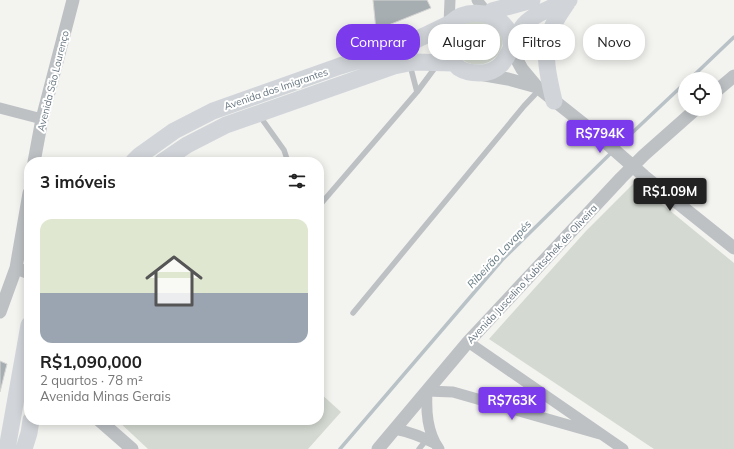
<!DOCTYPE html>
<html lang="pt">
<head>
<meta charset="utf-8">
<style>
  :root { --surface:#fff; --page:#f2f2f2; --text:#222; --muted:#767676; --line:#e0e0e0; --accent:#7c3aed }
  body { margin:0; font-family:Mulish,sans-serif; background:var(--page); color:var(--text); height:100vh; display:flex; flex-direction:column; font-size:15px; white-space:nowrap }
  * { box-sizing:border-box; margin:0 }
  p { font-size:13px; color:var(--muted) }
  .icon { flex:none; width:22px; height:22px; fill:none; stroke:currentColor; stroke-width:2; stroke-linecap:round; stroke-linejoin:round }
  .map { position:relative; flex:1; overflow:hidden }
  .sheet { position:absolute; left:24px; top:157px; width:300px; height:268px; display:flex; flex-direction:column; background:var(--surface); border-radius:16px; box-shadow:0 2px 10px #0003 }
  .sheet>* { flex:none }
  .banner { position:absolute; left:336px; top:24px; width:338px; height:36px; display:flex; gap:8px }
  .buttons { position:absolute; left:678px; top:72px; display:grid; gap:8px }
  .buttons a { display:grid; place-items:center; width:44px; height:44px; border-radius:50%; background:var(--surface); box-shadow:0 2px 10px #0003; font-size:20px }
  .price { position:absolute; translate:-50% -34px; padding:0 9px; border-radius:4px; background:var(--accent); color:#fff; font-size:13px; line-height:26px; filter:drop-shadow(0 1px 2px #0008) }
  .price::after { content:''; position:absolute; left:50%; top:24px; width:12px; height:9px; margin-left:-6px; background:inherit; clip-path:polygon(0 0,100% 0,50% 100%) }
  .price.current { background:#222; color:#fff }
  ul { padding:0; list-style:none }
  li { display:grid; align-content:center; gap:8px; height:212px; padding:0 16px }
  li+li { border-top:1px solid var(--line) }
  li span { display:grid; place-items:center; height:124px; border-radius:12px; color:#555 }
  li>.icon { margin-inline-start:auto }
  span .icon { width:72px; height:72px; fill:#fffc; stroke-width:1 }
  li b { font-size:17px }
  h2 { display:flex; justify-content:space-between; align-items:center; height:48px; padding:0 16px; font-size:17px }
  .pill { padding:0 14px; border-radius:16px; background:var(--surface); box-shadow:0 2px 10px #0003; font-size:14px; line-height:36px }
  .pill.current { background:var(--accent); color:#fff }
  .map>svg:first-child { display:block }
  .green { fill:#d4dad1 }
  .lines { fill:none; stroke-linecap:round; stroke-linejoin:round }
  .stream { stroke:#b9c2c7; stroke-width:3.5 }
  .building { fill:#a7aeb2; stroke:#d5d5d3 }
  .service { stroke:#bdc1c4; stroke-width:5.5 }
  .minor { stroke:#bdc1c4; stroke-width:11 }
  .tertiary { stroke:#bdc1c4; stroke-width:13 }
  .primary { stroke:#d1d5d9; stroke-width:17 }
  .labels { text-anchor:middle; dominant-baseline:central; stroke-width:4; stroke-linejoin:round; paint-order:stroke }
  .street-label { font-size:10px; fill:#65737e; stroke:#fff }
  .water-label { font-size:11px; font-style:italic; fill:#657a83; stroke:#fff }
</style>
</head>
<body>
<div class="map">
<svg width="734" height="449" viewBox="0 0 734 449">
  <rect width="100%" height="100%" fill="#f3f3f0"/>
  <path class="green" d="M471 14 500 28C501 33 503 41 502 46 496 67 469 71 457 54 456 52 453 49 452 46 451 42 453 35 453 30Z
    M635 182 734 263V449H654L489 339 586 231Z
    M319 392 341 412 308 449H148L117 420H319Z"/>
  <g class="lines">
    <path class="stream" d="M690 79 734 37
      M616 148 685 83
      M340 449 502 260 612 152"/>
  </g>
  <path class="building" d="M373 0H427L431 8 376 30Z
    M0 361 7 364 0 392Z"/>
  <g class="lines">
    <path class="service" d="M410 65 417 92
      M259 115 284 150 288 162
      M319 206 417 92 437 65
      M353 313 524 106 540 89
      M419 449 428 438"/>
    <path class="minor" d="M477 0 484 9
      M449 24 450 0
      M0 108 42 119
      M468 342 623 449
      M395 429C410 432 423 437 436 444
      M439 449C427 432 426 411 427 391L453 392 600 434"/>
    <path class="tertiary" d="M511 49 522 69 537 87 595 133 644 176 734 248
      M479 74 508 79 537 87
      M715 92 734 76
      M34 162 42 119 73 0
      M16 268 29 273
      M0 312 16 268 29 193
      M99 420 132 449
      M378 449 468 342 621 178 644 155 696 109"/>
    <path class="primary" d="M492 11 532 0
      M511 49C515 0 434 3 446 48 448 56 452 62 459 68 465 72 472 73 479 73 509 73 509 44 524 25 535 13 554 7 569 0
      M554 101C549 79 543 57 549 36 552 23 562 11 569 0
      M133 162 139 156 174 131 213 111 340 66 399 48 449 24
      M162 162 187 145 226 125 394 66 414 62 453 63
      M7 449 29 325
      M24 449 29 433 31 420"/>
  </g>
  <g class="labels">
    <g class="street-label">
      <text transform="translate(53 81) rotate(-76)">Avenida São Lourenço</text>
      <text transform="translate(276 89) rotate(-19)">Avenida dos Imigrantes</text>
      <text transform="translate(532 274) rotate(-47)">Avenida Juscelino Kubitschek de Oliveira</text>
    </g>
    <g class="water-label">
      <text transform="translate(499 254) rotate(-47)">Ribeirão Lavapés</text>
    </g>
  </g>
</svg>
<div class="buttons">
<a><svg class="icon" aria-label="locate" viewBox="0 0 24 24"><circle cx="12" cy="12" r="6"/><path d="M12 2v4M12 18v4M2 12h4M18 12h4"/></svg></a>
</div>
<b class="price" style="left:600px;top:154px">R$794K</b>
<b class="price current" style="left:670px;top:212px">R$1.09M</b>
<b class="price" style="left:512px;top:421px">R$763K</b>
<div class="banner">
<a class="pill current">Comprar</a>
<a class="pill">Alugar</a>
<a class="pill">Filtros</a>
<a class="pill">Novo</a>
</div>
<section class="sheet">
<h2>3 imóveis<svg class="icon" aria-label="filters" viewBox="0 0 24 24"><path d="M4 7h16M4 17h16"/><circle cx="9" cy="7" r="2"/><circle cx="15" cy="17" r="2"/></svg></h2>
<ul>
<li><span style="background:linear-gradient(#dfe7d0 60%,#9aa5b1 0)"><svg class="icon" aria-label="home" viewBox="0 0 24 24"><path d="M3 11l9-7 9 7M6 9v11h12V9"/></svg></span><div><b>R$1,090,000</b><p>2 quartos · 78 m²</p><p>Avenida Minas Gerais</p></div></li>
</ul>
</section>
</div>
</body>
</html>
